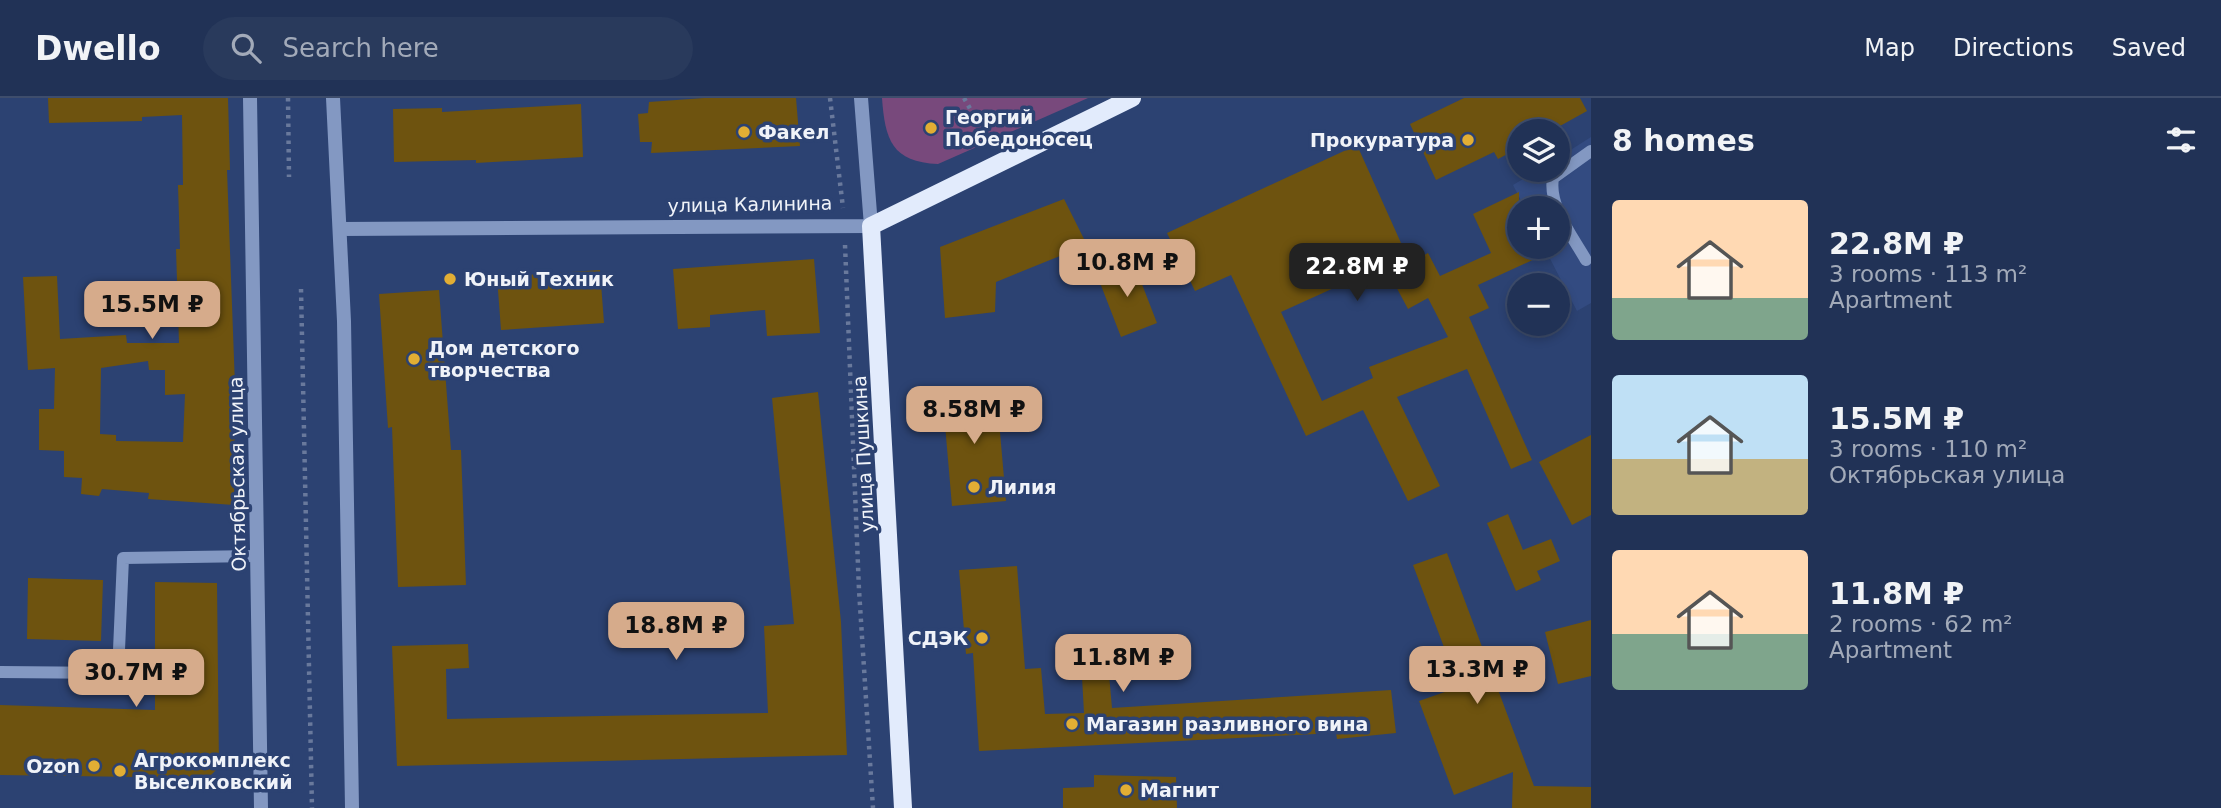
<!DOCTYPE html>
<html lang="en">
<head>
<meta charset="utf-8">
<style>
  :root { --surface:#213256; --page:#293a5c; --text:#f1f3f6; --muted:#a2aab9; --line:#3e4d6c; --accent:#d6ab8b }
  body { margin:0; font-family:"DejaVu Sans",sans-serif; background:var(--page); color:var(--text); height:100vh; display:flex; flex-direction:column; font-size:26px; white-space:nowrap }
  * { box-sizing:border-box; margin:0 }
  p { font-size:23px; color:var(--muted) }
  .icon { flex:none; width:38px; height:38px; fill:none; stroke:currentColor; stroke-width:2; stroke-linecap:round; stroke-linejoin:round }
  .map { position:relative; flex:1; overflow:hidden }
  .side { display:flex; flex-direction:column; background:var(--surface); width:630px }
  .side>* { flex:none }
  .tools { position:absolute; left:1507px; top:21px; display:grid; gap:14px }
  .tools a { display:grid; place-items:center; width:63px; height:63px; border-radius:50%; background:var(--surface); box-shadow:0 4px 10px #0003,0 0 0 2px var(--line); font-size:35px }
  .price { position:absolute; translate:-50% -60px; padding:0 16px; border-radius:14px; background:var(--accent); color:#111; font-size:23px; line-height:46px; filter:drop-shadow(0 2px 4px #0008) }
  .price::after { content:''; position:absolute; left:50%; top:42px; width:21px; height:16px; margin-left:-10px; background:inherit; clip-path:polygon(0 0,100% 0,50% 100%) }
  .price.current { background:#222; color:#fff }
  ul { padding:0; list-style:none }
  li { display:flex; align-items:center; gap:21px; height:175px; padding:0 21px }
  li span { display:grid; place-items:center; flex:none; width:196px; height:140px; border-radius:7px; color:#555 }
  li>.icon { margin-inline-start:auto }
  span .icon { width:84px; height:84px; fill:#fffc; stroke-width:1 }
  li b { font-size:30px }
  h2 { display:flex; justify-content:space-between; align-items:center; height:84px; padding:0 21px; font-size:30px }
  header { display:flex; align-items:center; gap:42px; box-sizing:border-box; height:98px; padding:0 35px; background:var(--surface); border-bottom:2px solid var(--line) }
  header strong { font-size:33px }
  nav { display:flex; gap:38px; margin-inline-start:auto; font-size:24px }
  .search { width:490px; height:63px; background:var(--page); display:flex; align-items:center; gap:18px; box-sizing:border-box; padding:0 24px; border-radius:38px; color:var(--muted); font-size:26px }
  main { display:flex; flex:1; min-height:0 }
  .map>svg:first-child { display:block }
  .built { fill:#334b81 }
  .green { fill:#78497c }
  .building { fill:#6e530f; fill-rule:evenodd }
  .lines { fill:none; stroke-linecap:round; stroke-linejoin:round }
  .path { stroke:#69799c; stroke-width:4.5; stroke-dasharray:3.5 5; stroke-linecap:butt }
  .lane { stroke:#8398c2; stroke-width:12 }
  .street { stroke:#8398c2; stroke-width:14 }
  .primary { stroke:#e2ebfc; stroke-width:18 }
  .poi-dot { fill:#e2ae34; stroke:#2c4272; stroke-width:2.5 }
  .labels { text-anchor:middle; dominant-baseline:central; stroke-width:7; stroke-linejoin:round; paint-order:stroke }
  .poi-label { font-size:19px; font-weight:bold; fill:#f0f3f9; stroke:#2c4272; text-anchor:start }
  .street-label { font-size:19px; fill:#f0f3f9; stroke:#2c4272 }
</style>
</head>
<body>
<header>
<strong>Dwello</strong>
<div class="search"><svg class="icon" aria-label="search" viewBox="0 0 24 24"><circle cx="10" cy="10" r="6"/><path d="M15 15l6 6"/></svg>Search here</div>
<nav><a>Map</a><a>Directions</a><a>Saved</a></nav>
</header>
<main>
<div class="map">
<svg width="1591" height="710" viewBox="0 0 1591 710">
  <rect width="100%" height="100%" fill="#2c4272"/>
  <path class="built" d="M1591 39V205L1577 213 1544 149H1558V110H1525L1513 87 1538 72H1558V60Z"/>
  <path class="green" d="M882 0H1088L938 66C892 64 885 42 882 0Z"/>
  <path class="building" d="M48 0H228L230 72H227L235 288 234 407 148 401 149 395 102 391 99 398 81 396 82 380 64 379V353L39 352V311H54L55 270 28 272 23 179 57 178 60 241 126 237 127 245H179L176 151H180L178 87H183L182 17 142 19V23L49 25ZM148 263 149 272H165V297L185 296 183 344 116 343V337L100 336 101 270Z
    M704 0H796L800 48 651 55 652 44H640L638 16 648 15 649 4Z
    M1464 0H1580L1587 13 1551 33H1519V50L1498 61 1494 54 1436 82 1410 26Z
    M581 6 583 59 476 65V62L394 64 393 11 442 10V14Z
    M1357 47 1410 165 1428 155 1440 178 1491 155 1473 116 1519 94V149H1561L1478 187 1489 210 1469 219 1532 362 1511 371 1467 271 1397 299 1440 388 1408 403 1363 312 1306 338 1231 177 1195 193 1167 135ZM1377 153 1408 211 1428 200 1448 239 1369 269 1373 280 1322 303 1281 214 1347 184 1341 169Z
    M1064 101 1087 147 996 184 995 214 945 220 940 149Z
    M814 161 820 235 767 238 765 212 710 217V229L678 231 673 171Z
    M1133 163 1157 225 1121 239 1097 177Z
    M600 172 604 225 501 232 497 179Z
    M439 192 451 352H461L466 487 398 489 392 329 388 330 379 196Z
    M996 288 1006 403 952 408 942 292Z
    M818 294 841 524 847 657 397 668 392 548 468 546 469 570 446 571 447 621 768 615 764 528 794 526 772 300Z
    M1591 337V417L1572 427 1539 364Z
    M1508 416 1523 452 1551 441 1560 463 1537 473 1541 482 1516 493 1487 425Z
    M1447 455 1534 688 1591 689V710H1512L1513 674 1454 697 1419 603 1459 589 1413 467Z
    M1017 468 1025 571 1041 570 1045 616 1084 615 1082 579 1109 576 1112 610 1391 592 1396 635 1337 641 1336 635 979 653 973 555 966 556 959 472Z
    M28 480 103 482 101 543 27 541Z
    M155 484 217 485 219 669 208 680 0 677V607L155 612Z
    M1591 522V578L1558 586 1545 534Z
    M1094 677 1176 679 1177 710H1063V690L1094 689Z"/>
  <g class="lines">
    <path class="path" d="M288 0 289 79
      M830 0 843 110
      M964 0 991 48
      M845 147 859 492 873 710
      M301 191 312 710"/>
    <path class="lane" d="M1586 162C1573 139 1548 108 1553 80L1591 53
      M0 574 118 575 123 460 257 458"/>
    <path class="street" d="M250 0 261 710
      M333 0 344 223 352 710
      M340 131 871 128 861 0"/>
    <path class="primary" d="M903 710 871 128 1132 0"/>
  </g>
  <g class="poi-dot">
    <circle cx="931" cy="30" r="7"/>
    <circle cx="744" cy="34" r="7"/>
    <circle cx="1468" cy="42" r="7"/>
    <circle cx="450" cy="181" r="7"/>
    <circle cx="414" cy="261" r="7"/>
    <circle cx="974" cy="389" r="7"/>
    <circle cx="982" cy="540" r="7"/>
    <circle cx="1072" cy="626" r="7"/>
    <circle cx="94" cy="668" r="7"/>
    <circle cx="120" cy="673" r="7"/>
    <circle cx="1126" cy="692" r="7"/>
  </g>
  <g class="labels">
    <g class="poi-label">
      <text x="945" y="19">Георгий<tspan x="945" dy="22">Победоносец</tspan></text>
      <text x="758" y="34">Факел</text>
      <text x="1454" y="42" text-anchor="end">Прокуратура</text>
      <text x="464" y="181">Юный Техник</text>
      <text x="428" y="250">Дом детского<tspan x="428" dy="22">творчества</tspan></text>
      <text x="988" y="389">Лилия</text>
      <text x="968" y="540" text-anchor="end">СДЭК</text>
      <text x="1086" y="626">Магазин разливного вина</text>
      <text x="134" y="662">Агрокомплекс<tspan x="134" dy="22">Выселковский</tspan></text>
      <text x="80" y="668" text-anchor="end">Ozon</text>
      <text x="1140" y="692">Магнит</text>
    </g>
    <g class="street-label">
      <text transform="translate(750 106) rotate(-1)">улица Калинина</text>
      <text transform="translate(863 356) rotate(-93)">улица Пушкина</text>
      <text transform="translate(237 376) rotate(-91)">Октябрьская улица</text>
    </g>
  </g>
</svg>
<div class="tools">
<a><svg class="icon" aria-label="layers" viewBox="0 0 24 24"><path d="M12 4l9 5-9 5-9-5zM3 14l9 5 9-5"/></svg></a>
<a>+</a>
<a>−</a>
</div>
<b class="price" style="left:1127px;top:201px">10.8M ₽</b>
<b class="price current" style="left:1357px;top:205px">22.8M ₽</b>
<b class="price" style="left:152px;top:243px">15.5M ₽</b>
<b class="price" style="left:974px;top:348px">8.58M ₽</b>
<b class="price" style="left:676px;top:564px">18.8M ₽</b>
<b class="price" style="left:1123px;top:596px">11.8M ₽</b>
<b class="price" style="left:1477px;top:608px">13.3M ₽</b>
<b class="price" style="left:136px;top:611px">30.7M ₽</b>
</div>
<section class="side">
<h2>8 homes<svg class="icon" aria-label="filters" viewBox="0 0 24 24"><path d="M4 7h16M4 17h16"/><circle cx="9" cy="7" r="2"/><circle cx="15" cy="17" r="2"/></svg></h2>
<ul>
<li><span style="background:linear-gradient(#ffd9b3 70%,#7fa58c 0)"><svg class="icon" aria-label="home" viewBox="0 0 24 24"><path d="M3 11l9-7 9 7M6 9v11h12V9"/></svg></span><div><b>22.8M ₽</b><p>3 rooms · 113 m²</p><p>Apartment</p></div></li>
<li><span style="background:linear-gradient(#bfe0f5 60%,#c2b280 0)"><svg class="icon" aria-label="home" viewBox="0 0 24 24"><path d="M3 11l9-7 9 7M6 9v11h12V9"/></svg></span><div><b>15.5M ₽</b><p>3 rooms · 110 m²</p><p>Октябрьская улица</p></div></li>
<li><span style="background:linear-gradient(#ffd9b3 60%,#7fa58c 0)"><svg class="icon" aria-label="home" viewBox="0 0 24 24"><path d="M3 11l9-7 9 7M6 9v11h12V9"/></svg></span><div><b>11.8M ₽</b><p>2 rooms · 62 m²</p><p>Apartment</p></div></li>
</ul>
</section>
</main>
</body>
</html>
